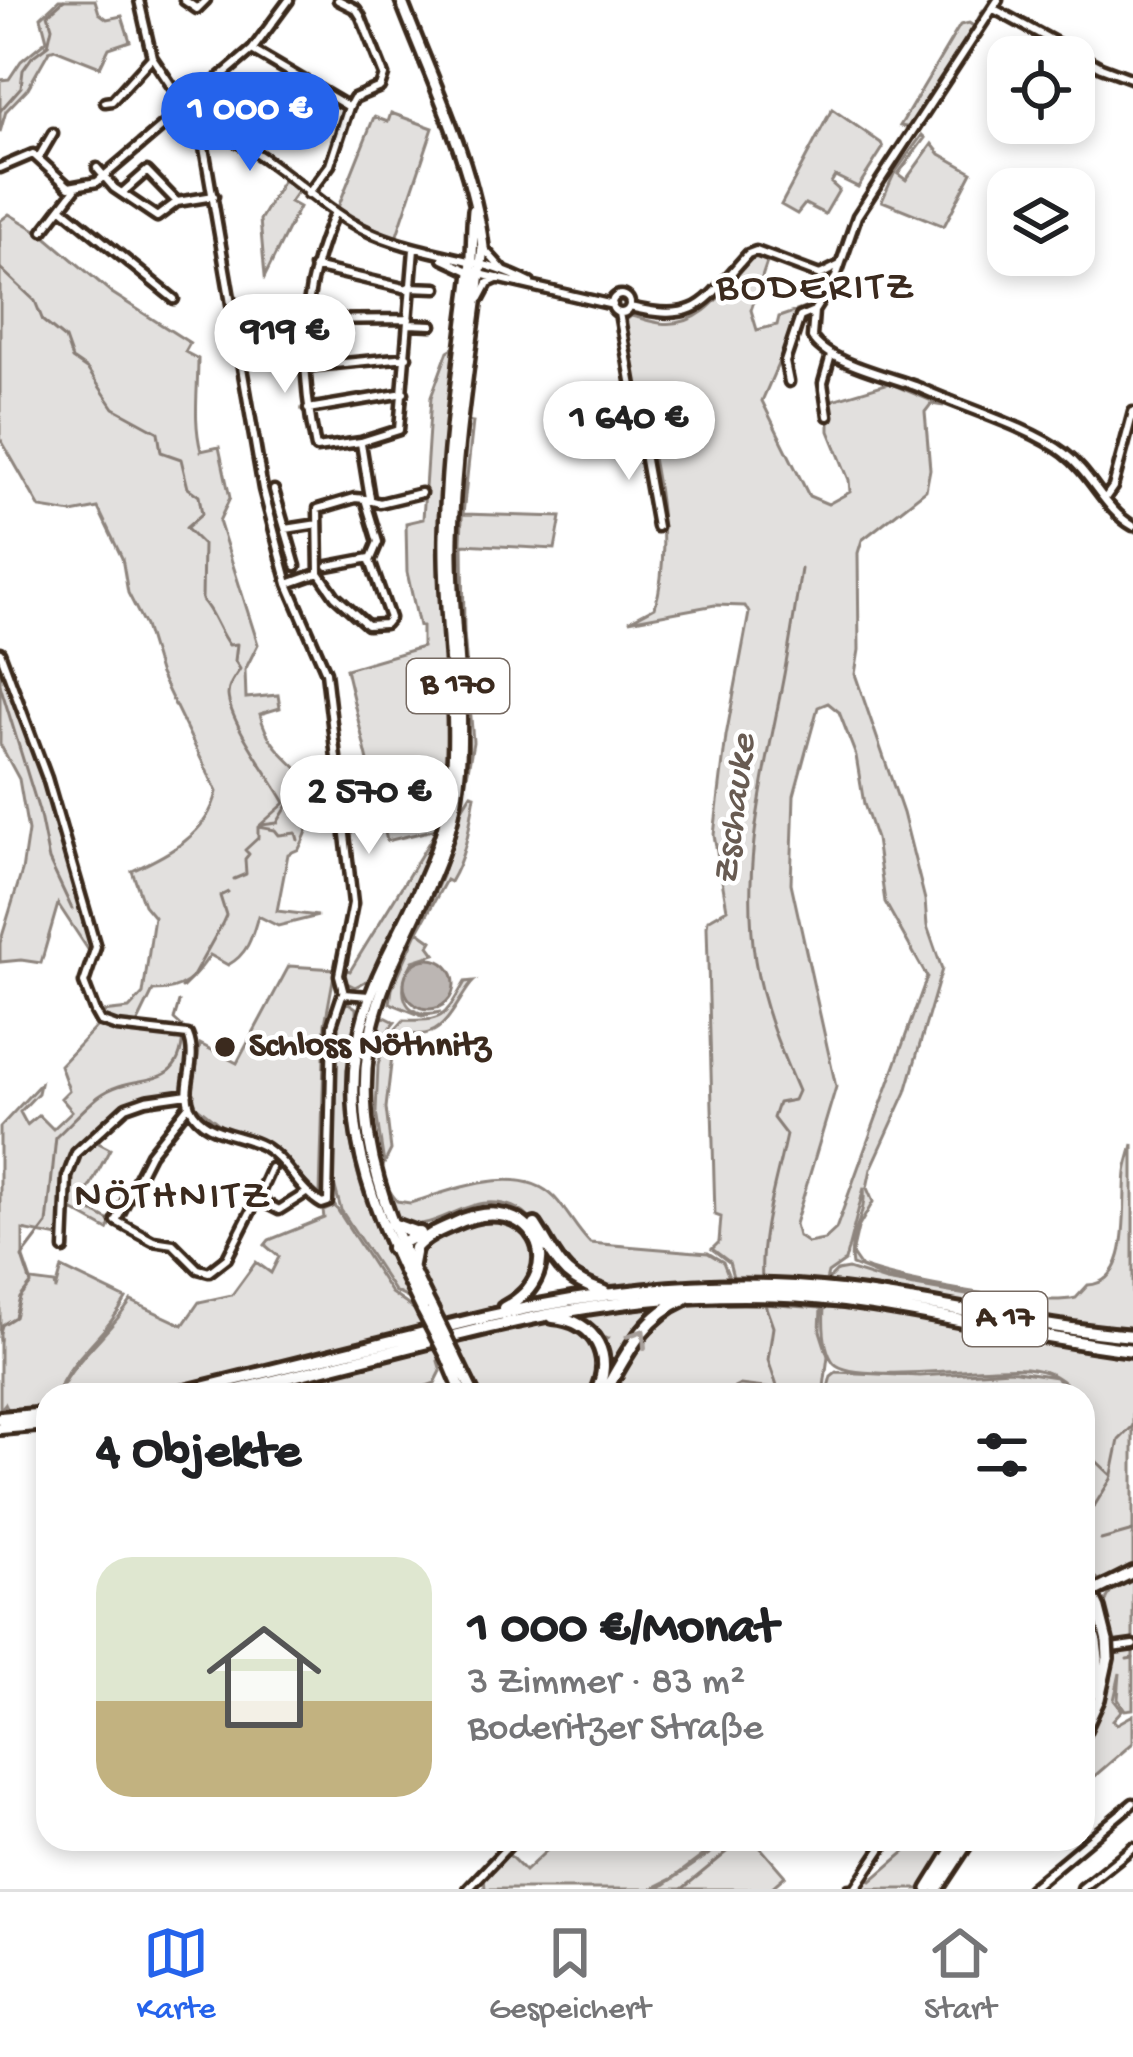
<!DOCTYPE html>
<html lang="de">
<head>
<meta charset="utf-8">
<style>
  :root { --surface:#fff; --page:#f6f6f6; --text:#202124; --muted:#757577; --line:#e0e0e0; --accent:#2563eb }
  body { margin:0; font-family:"Gochi Hand",sans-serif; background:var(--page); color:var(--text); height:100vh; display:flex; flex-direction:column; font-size:45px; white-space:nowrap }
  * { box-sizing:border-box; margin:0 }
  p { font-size:39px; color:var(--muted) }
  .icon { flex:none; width:66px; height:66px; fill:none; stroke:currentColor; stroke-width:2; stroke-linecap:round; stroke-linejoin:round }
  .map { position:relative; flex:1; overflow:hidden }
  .side { position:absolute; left:36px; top:1383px; width:1059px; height:468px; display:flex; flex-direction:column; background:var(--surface); border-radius:36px; box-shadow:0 6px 18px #0003 }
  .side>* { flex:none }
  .fabs { position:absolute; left:987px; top:36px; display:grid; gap:24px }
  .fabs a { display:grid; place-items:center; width:108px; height:108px; border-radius:24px; background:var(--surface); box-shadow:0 6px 18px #0003; font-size:60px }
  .price { position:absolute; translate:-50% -102px; padding:0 27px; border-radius:42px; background:#fff; color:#222; font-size:39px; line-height:78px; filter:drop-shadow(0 3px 6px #0008) }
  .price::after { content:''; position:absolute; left:50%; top:72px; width:36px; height:27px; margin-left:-18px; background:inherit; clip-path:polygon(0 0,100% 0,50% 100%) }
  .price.selected { background:var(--accent); color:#fff }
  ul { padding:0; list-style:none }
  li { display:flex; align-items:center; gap:36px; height:300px; padding:0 60px }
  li+li { border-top:3px solid var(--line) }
  li span { display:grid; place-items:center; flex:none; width:336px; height:240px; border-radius:36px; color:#555 }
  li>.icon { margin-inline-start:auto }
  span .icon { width:144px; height:144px; fill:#fffc; stroke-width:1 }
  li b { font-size:51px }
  h2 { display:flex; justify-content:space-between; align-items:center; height:144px; padding:0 60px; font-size:51px }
  .tab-bar { display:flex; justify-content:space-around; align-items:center; height:168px; border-top:3px solid var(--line); background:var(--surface); font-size:33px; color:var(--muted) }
  .tab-bar a { display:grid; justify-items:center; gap:6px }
  .tab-bar .selected { color:var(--accent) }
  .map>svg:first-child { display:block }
  .green { fill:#e2e0de; stroke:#8e857e; stroke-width:3; fill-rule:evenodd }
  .water { fill:#bcb6b3; stroke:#887e77; stroke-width:3 }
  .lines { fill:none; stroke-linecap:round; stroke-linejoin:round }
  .stream { stroke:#887e77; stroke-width:3 }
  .minor-casing { stroke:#3b2a1e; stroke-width:15 }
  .major-casing { stroke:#3b2a1e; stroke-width:18 }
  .highway-casing { stroke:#3b2a1e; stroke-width:20 }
  .minor { stroke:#fff; stroke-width:6 }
  .major { stroke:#fff; stroke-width:9 }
  .highway { stroke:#fff; stroke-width:10 }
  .major-bridge-casing { stroke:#3b2a1e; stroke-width:18; stroke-linecap:butt }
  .major-bridge { stroke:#fff; stroke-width:9 }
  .oneway { stroke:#a79f9a }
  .poi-dot { fill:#3b2a1e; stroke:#fff; stroke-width:4.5 }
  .labels { text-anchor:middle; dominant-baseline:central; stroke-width:9; stroke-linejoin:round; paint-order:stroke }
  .shield { fill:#fff; stroke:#766a62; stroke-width:3 }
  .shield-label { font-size:33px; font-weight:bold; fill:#3b2a1e }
  .poi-label { font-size:36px; font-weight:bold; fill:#3b2a1e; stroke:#fff; text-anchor:start }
  .water-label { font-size:39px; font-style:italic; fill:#685b52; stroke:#fff }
  .quarter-label { font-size:42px; letter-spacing:3px; fill:#3b2a1e; stroke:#fff }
</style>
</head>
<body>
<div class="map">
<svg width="1133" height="1889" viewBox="0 0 1133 1889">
  <rect width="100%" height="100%" fill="#fff"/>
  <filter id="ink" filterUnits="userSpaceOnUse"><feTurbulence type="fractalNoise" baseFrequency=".00833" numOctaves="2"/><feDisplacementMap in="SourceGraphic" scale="24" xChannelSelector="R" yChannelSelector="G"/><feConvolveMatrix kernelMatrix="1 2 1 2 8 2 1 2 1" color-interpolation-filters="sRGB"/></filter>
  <g filter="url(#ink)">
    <path class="green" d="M59 0H95L99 13 107 19 122 16 130 41 109 48 100 67 55 49 49 51 28 88 6 111 0 132V80L9 79 21 61 47 40 41 17Z
      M969 23 975 27 912 128 900 126 960 25Z
      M832 109 881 143 883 148 858 187 835 176 831 183 839 190 825 214 805 204 797 214 781 205Z
      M391 113 433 128 396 238 337 210 374 117 388 122Z
      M922 135 925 138 898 174 906 180 932 144 940 154 972 172 944 226 882 201 894 174Z
      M285 177 299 189 290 202 299 207 265 276 260 220Z
      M9 214 41 233 112 293 190 343 185 352 198 359C198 391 193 420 201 451L219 447 230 498 219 521 258 644 245 670 246 698 278 695 280 708 260 714C275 778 343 763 299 849L288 854 277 911 318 916 278 926 258 916C252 937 248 954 228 965L210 955C194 979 184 991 153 991L136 1026 108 1021 102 1012 129 1009 143 994 154 917 144 905 132 871C169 854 207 835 217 792L159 672 145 626 128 593 122 558 98 508 72 513 40 508 0 438V221Z
      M759 255 768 259 751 310 757 330 777 325 779 317 802 309 762 401 809 496 828 504 850 492 849 480 829 431V401L889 383 944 406 931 404 925 412 930 469 926 490 862 540 858 553 859 650 855 674 903 813 925 900 927 926 942 969 906 1092 871 1169 867 1188 873 1202 858 1228 852 1254 861 1267C904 1282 1035 1307 1076 1298L1088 1285C1133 1283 1122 1205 1126 1173 1127 1164 1131 1154 1133 1144V1328L1045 1319 827 1281 837 1271 848 1269 886 1281 1001 1301 885 1278 852 1265C847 1238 867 1215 864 1188L845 1261 828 1273 826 1281 733 1277 729 1262 712 1249 719 1242 721 1217 715 1215 707 926 708 920 727 909 714 835 726 736 749 613 745 606 715 605 629 621 655 607C680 523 639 407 624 322L631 316C641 318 651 322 660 323 706 329 727 284 752 257ZM828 703 839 712 856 756 864 804 876 839 885 902 927 977 836 1229 824 1240 808 1243 798 1236 795 1224 836 1087 791 883 794 795 818 707Z
      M453 348 441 531 448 733 443 804 424 867 368 980 355 987 345 982 344 969 350 971 437 829 387 841 346 669 422 647V626H419L407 572 406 523 423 519 431 397 448 351Z
      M466 421 473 422 463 514 561 517 555 549 463 544 464 632 473 742 465 787 469 755 459 592Z
      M0 661 43 779 93 944 89 951 58 904 41 963 21 960 0 962V943L22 871 28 831 19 779 0 744Z
      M471 794 475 795C470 824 466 856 450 882L446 880 418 931 432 941 429 946 435 954 413 961C396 991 401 1020 441 1012L422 1016 390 1003 392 989 442 876 461 810Z
      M289 966 335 969 325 1024 320 1195 267 1145 229 1132 191 1102 200 1044 237 1063Z
      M474 981C462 992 450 1025 431 1032 418 1038 406 1030 394 1038L386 1108 391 1150 384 1164 376 1112 378 1065 385 1041 404 1020C445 1022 445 1016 465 982Z
      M347 1002 356 1008C357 1036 348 1065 347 1093 347 1169 376 1233 410 1299L394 1291 341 1210 332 1176C332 1136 323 1030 347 1002Z
      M385 1017 395 1022C387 1032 379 1041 376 1054 367 1092 370 1171 397 1201L410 1203C451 1191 520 1161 555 1198 568 1212 576 1229 590 1243L708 1253 723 1262 729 1277C690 1277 603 1297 572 1275 544 1255 544 1212 503 1204 464 1195 436 1234 397 1223 373 1152 359 1094 379 1020Z
      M104 1024 124 1031 187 1039 190 1048 185 1091 134 1101 82 1144 64 1179 63 1238 23 1230V1258L31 1281 55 1284 56 1290 62 1268 126 1299C106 1336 71 1356 56 1395H48V1407L8 1410 5 1404 0 1410V1127L40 1084 38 1093 20 1112 27 1125 39 1115 53 1129 72 1111 61 1098 69 1090 60 1065 98 1025Z
      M91 1139 110 1149 80 1205 112 1222 108 1230 72 1210 66 1222C67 1190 67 1164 91 1139Z
      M335 1206 391 1293 418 1312 423 1326 145 1395H58C75 1357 108 1335 131 1301L183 1325 199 1302 232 1295 256 1262 271 1273 279 1257 265 1245 269 1240 324 1218 323 1211Z
      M493 1213C533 1220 555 1270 518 1297 498 1311 469 1314 445 1320 424 1281 394 1257 448 1230 463 1222 476 1215 493 1213Z
      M665 1303 664 1305 644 1323 607 1379 603 1345 608 1338H599L572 1315Z
      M762 1304 821 1308 820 1331 828 1356 823 1395H605L645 1329 682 1305Z
      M824 1308 859 1310 1133 1358V1567L1099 1580 1083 1567V1395C1057 1382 1064 1373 1026 1368 990 1364 853 1385 834 1363 823 1349 823 1324 824 1308Z
      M554 1320 587 1332 601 1364 591 1395H481L456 1342Z
      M433 1348 441 1358 438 1361 441 1371 435 1383 402 1395H242Z
      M1010 1370 1056 1377 1064 1390 1060 1395H826L831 1376 836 1372 920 1376Z
      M1133 1577V1643L1113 1644C1104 1608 1095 1596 1133 1577Z
      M1123 1651H1133V1709L1125 1710 1118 1699 1120 1673 1114 1700 1122 1710 1113 1720 1117 1724 1133 1715V1743L1083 1786V1743L1101 1712 1111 1681 1114 1652Z
      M559 1839H725L673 1878 651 1889H485L484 1876 506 1852 525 1871Z
      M731 1839H753L785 1876 770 1889H658Z
      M920 1839H954L923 1889H861L867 1879 871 1881Z"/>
    <path class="water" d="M404 984a25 25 0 1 1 50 0a25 25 0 1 1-50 0Z"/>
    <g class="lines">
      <path class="stream" d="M1075 49 1076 46
        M952 66 983 10
        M0 111 21 87 23 70 32 57 48 45 52 27 48 14 64 0
        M0 268 35 301 43 321 65 339 72 359 88 370 114 408 158 432 161 452 181 459 188 488 199 496 202 514 186 528 203 545 202 600C214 613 218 631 229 645L237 644 235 661 240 669C235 677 228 685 228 695 229 722 273 780 285 803L258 827
        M0 685 39 811 49 860 72 909
        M262 825 277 823 288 805 319 797
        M234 879 246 874 245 859 249 854 245 850 258 838V827L275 830 279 835 296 833 298 840
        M182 988 192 978 222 924 226 915 220 896 228 892
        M762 1283C759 1232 776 1183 786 1135L773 1118 778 1103 794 1100 798 1091C780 1049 762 1006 755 960 740 857 767 769 785 669 791 636 796 603 801 569
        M763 1299 773 1327 768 1360 780 1395
        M0 1332 2 1325 15 1317 20 1298 31 1284 22 1257 47 1224 56 1137C70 1124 83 1109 98 1097 136 1067 184 1099 183 1027L174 1019 179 1002
        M0 1337V1340
        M724 1393 740 1385 773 1389
        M1092 1457 1112 1476
        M1083 1524 1111 1479 1119 1440 1133 1426
        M1101 1540 1133 1531
        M1127 1659 1133 1658
        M682 1889 743 1839"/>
      <defs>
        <path id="minor" d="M139 0 152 57 201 130 263 489 288 584 326 672 353 903 339 975 344 994
          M184 0 197 9 206 0
          M338 0 356 9 361 17 384 75 380 87 354 98 349 107
          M998 0 857 216 836 277 814 311 812 337C826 363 892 376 920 388 961 407 1030 427 1064 453 1092 474 1104 509 1133 526
          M994 9 1101 67 1133 79
          M252 50 349 107
          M105 102 112 101 152 57
          M201 130C261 141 301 194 352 223 407 256 474 253 530 283
          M39 157 53 133
          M0 168 33 154 69 187 97 182 252 50 289 0
          M97 168 114 188 157 217 177 202 214 196
          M122 193 147 171 177 202
          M308 194 330 165 349 107
          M62 208 174 299
          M335 212C299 290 299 366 316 448L361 442 399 430 414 249
          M43 231 76 188
          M484 249 503 270
          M443 259 471 272 613 305
          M314 267 408 289
          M409 287 437 288
          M612 304a9 9 0 1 1 18 0a9 9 0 1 1-18 0Z
          M480 298 488 283 499 278
          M630 307C700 324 704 302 748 254L756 251 820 275 838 266
          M619 313 657 527
          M305 320 409 319
          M409 324 432 325
          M303 367 407 357
          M789 382 785 362 800 317 814 311
          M308 409 404 393
          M828 416 823 383 831 355
          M361 443 370 498
          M274 490 296 566
          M1106 497 1113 487 1133 412
          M355 498 365 499 378 542 370 561 390 618 385 624 367 625 335 596 319 573 318 509Z
          M365 499 380 503 421 493
          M286 529 318 524
          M328 566 370 558
          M288 584 319 573
          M0 652 47 778 96 947 84 983 95 1012 100 1021 117 1027 188 1035C199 1061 181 1086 190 1107 203 1135 240 1133 263 1146 287 1160 298 1190 322 1204L328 1202 332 1025 342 995
          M344 994 369 996
          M189 1105 150 1154 116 1221 153 1241 173 1244 198 1269 209 1272 227 1258 257 1199 279 1210 306 1193
          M257 1199 271 1168
          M64 1249 67 1177 76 1153 126 1107 146 1100 188 1094
          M1083 1652 1133 1645
          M1082 1888 1133 1847
          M468 1889 515 1839
          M849 1889H851
          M855 1889 888 1839
          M1030 1889 1133 1803"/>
        <path id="major" d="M401 0C431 79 473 162 483 247 472 344 455 439 452 537 450 619 467 701 458 783 452 849 420 902 394 961 337 1087 372 1193 432 1309
          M423 1311C362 1189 322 1090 387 957 414 901 447 844 452 780 459 699 443 616 445 535 447 447 460 360 471 273 473 252 472 231 474 210
          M455 1356 474 1395
          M447 1357 463 1395
          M1083 1575 1099 1609 1107 1641
          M1083 1597 1133 1572
          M1083 1597 1096 1642
          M1083 1718 1096 1678 1098 1658
          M1083 1734 1099 1699 1108 1658
          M928 1889 959 1839
          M937 1889 970 1839"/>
        <path id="highway" d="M392 1224 417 1233
          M535 1225C559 1262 559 1277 604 1292
          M392 1248 420 1233
          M411 1269 415 1248C425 1236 440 1230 454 1224 532 1186 575 1271 504 1308
          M553 1317C596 1321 615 1357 595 1395
          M449 1326C578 1293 708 1276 841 1291 939 1302 1035 1328 1133 1336
          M453 1336C582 1303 711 1285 844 1301 941 1313 1036 1339 1133 1350
          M173 1395 428 1332
          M218 1395 432 1341
          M603 1395C625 1358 642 1317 684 1299
          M0 1418 48 1414
          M0 1428 48 1424"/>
      </defs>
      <use href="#minor" class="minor-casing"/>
      <use href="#major" class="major-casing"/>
      <use href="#highway" class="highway-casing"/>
      <use href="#minor" class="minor"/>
      <use href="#major" class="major"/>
      <use href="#highway" class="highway"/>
      <defs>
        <path id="major-bridge" d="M432 1309 455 1356
          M423 1311 447 1357
          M1107 1641 1108 1658
          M1096 1642 1098 1658"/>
      </defs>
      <use href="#major-bridge" class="major-bridge-casing"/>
      <use href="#major-bridge" class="major-bridge"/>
    </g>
    <defs><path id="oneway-chevron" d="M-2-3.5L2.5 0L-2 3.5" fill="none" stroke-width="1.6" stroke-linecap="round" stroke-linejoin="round" transform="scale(3)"/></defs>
    <use class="oneway" href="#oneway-chevron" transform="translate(639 1337) rotate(-57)"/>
  </g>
  <circle class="poi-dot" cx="225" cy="1047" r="12"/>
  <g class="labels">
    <g class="shield">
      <rect x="407" y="659" width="102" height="54" rx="9"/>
      <rect x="963" y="1292" width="84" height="54" rx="9"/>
    </g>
    <g class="shield-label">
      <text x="458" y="686">B 170</text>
      <text x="1005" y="1319">A 17</text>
    </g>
    <g class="poi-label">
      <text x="249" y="1047">Schloss Nöthnitz</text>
    </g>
    <g class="water-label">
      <text transform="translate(737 810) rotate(-83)">Zschauke</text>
    </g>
    <g class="quarter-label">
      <text x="816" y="289">BODERITZ</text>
      <text x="173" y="1198">NÖTHNITZ</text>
    </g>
  </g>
</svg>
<div class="fabs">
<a><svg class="icon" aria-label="locate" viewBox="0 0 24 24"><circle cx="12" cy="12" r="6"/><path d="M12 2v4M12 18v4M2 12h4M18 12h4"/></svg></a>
<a><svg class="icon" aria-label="layers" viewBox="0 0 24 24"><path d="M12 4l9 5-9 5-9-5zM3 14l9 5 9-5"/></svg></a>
</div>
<b class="price selected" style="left:250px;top:174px">1 000 €</b>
<b class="price" style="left:285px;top:396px">919 €</b>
<b class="price" style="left:629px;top:483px">1 640 €</b>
<b class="price" style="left:369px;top:857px">2 570 €</b>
<section class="side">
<h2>4 Objekte<svg class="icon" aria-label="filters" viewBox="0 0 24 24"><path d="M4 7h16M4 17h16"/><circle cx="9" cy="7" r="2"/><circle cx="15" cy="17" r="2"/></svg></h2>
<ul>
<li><span style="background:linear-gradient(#dfe7d0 60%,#c2b280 0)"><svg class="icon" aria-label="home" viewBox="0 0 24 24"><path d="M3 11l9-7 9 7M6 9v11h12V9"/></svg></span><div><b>1 000 €/Monat</b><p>3 Zimmer · 83 m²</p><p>Boderitzer Straße</p></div></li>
</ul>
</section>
</div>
<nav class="tab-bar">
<a class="selected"><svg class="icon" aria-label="map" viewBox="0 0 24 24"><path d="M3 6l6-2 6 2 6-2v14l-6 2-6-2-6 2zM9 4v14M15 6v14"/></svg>Karte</a>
<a><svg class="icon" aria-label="saved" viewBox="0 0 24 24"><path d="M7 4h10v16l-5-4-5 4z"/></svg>Gespeichert</a>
<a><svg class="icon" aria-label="home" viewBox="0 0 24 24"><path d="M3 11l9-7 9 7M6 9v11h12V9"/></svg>Start</a>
</nav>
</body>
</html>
